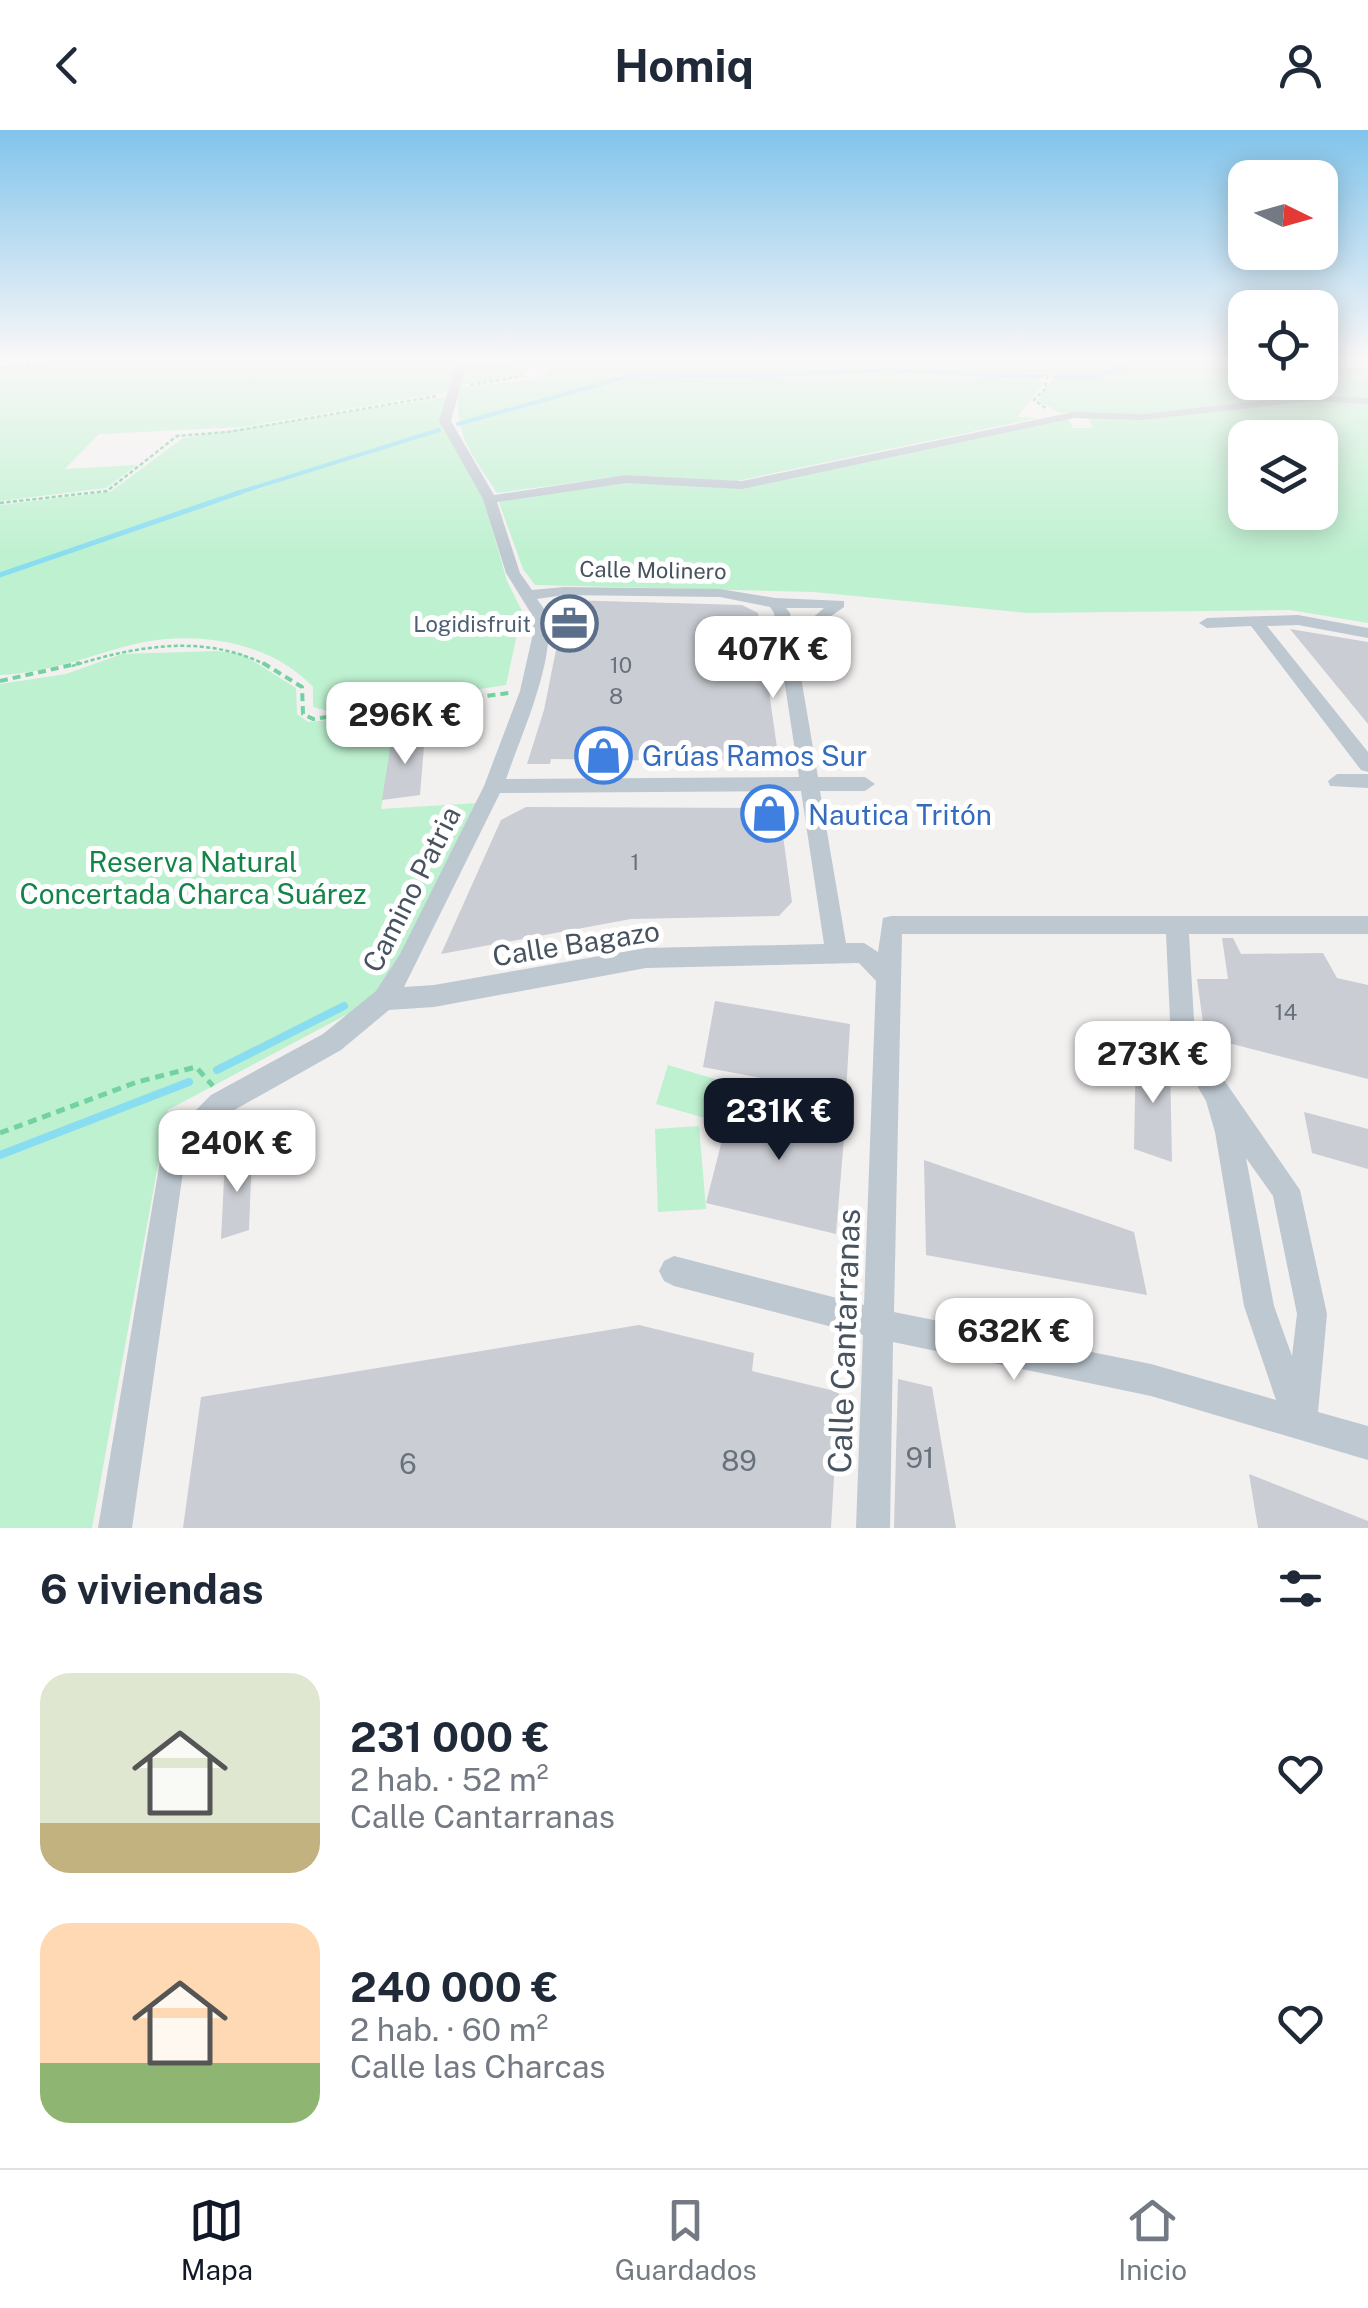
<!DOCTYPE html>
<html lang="es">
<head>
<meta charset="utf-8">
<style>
  :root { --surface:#fff; --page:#f6f6f7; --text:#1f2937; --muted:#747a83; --line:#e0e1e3; --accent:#111827 }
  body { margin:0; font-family:"Public Sans",sans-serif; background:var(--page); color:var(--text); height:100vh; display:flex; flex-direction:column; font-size:38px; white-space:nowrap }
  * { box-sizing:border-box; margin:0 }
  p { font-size:32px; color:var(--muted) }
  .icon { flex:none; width:55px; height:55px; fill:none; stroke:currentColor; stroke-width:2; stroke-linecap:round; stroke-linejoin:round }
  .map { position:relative; height:1398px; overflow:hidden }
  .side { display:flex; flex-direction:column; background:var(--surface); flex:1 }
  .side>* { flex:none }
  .needle { width:65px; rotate:95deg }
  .controls { position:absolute; left:1228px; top:30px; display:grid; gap:20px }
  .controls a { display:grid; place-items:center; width:110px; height:110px; border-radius:20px; background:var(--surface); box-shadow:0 5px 25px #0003; font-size:50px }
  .price { position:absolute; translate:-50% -85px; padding:0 22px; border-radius:20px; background:#fff; color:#222; font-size:32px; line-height:65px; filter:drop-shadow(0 2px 5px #0008) }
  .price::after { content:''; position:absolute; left:50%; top:60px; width:30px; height:22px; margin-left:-15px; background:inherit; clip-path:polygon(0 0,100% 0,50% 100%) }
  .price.current { background:var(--accent); color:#fff }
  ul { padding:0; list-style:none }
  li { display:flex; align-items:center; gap:30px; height:250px; padding:0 40px }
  li span { display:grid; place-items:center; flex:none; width:280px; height:200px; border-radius:30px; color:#555 }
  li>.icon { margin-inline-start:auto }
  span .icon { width:120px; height:120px; fill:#fffc; stroke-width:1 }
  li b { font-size:42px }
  h2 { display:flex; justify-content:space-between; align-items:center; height:120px; padding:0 40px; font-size:42px }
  header { display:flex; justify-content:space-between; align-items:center; height:130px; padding:0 40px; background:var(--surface); font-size:45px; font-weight:700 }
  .dock { display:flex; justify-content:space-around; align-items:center; height:140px; border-top:2px solid var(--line); background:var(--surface); font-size:28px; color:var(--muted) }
  .dock a { display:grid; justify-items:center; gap:5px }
  .dock .current { color:var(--accent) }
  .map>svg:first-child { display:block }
  .green { fill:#bef1d0; fill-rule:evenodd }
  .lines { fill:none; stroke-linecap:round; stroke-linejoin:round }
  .stream-far2 { stroke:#89ddf0; stroke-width:4 }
  .stream-far1 { stroke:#89ddf0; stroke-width:5 }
  .stream { stroke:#89ddf0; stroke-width:8 }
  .building { fill:#cacdd3 }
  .path-far2 { stroke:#74d1a1; stroke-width:2.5; stroke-dasharray:4 2.5; stroke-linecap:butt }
  .path-far1 { stroke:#74d1a1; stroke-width:4; stroke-dasharray:8 5; stroke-linecap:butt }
  .path { stroke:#74d1a1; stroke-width:5; stroke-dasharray:9 6; stroke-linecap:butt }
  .minor { fill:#bec8d0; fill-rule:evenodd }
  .labels { text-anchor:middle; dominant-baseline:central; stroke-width:10; stroke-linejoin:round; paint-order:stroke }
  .far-street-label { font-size:22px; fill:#47545f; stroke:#fff }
  .far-service-label { font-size:22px; fill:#4e5e75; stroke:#fff; text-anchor:end }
  .number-label { font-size:22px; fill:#68727c }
  .shop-label { font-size:28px; fill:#366cbe; stroke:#fff; text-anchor:start }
  .park-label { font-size:28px; fill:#148449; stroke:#fff }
  .street-label { font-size:28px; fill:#47545f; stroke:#fff }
  .near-number-label { font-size:28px; fill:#68727c }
  .near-street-label { font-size:32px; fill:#47545f; stroke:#fff }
</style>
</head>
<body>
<header><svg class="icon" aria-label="back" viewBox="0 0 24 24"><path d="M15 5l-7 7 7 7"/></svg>Homiq<svg class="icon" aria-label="person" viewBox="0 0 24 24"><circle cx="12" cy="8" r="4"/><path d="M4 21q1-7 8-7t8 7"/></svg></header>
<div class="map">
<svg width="1368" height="1398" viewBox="0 0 1368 1398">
  <rect width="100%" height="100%" fill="#f3f0f0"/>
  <path class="green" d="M100 229H459L448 262 243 297 99 304 65 339 137 335 106 358 0 371V238Z
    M525 229H1245V252H1320V229H1368V269L1305 266 1139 284 1060 283 1038 270 1053 247 1024 243 1044 253 1017 287 1039 288 736 351 628 345 497 363C474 327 451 302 460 257L536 249 550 239 533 236 523 245 460 255 467 235Z
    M446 267 441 291 484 370 507 451 522 481 506 555 332 582 313 577V557C268 509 189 499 127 516 83 528 46 543 0 545V375L110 362 183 308Z
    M1313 270 1368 274V493L1290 480 1027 483 814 462 535 455 523 439 498 370 626 351 743 357 1068 288 1073 298H1093L1088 288 1148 289ZM1245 308H1320V382H1245Z
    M216 521 242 524 296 558 297 584 308 592 399 583 381 679 477 673 397 833 374 870 168 980 92 1398H0V554L66 544 122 524Z
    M668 935 735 955 726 994 656 974Z
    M699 996 706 1079 658 1082 655 999Z"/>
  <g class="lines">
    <path class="stream-far2" d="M1055 247H1095L1147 229
      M458 294 636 244 733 246 890 240 1038 247
      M234 364 439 300"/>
    <path class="stream-far1" d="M0 445 241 362"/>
    <path class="stream" d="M217 940 344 876
      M0 1025 189 952"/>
  </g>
  <path class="building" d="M566 470 742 475 758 483 777 618 762 632 551 629 550 634H527L544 580Z
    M1290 499 1368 512V594Z
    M425 603 420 665 382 670 392 606Z
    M526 677 766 678 781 691 792 772 779 786 631 789 441 824 501 690Z
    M1222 808H1233L1241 824 1323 823 1337 848 1368 855V949L1205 907 1197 849H1228Z
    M715 871 850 894 846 964 703 937Z
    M1136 919 1170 931 1172 1032 1134 1019Z
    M736 955 845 996 836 1104 706 1073Z
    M1304 982 1368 999V1039L1312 1023Z
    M252 1022 249 1100 221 1109 225 1030Z
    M924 1030 1134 1102 1147 1165 926 1125Z
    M639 1195 754 1223 752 1241 839 1262 831 1398H183L201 1267Z
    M898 1249 932 1257 956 1398H894Z
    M1249 1344 1368 1391V1398H1258Z"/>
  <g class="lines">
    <path class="path-far2" d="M0 237 84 229
      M1033 245 1047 247 1045 259 1034 270 1047 279
      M470 255 523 246
      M0 373 107 361 177 306 228 302 438 266
      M72 536C136 516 205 503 268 536"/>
    <path class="path-far1" d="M263 533 302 557 303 584 313 589 509 563
      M0 551 80 533"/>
    <path class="path" d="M0 1003 137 952 196 937 213 956"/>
    <path class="minor" d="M458 229H468L451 291 494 365 626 345 742 351 1074 282 1142 284 1311 265 1368 268V274L1311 271 1142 290 1074 288 742 359 626 353 497 372 520 443 532 460 564 457 720 459 775 468 844 471V477L817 496 809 491 824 478H786L790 483 818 647H865L875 654 865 661H820L846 813H864L878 822 883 788 891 786H1368V804H1189L1195 908 1300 1060 1327 1184 1318 1282 1368 1296V1330L1151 1266 893 1212 890 1398H856L863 1205 674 1156 664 1151 659 1141 664 1131 674 1126 864 1175 876 851 859 833 646 838 434 877 389 880 341 920 229 983 185 1028 132 1398H98L163 1013 211 965 323 904 376 861 400 824 484 656 520 561 532 508V485L506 443 483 369 439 291ZM564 465 720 467 770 477 774 483 799 647 506 649C521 606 554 534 548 489 547 481 541 475 537 469ZM801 661 824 814 646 818 434 855 404 857 500 663ZM902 804H1166L1171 911 1206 971 1215 1002 1244 1176 1276 1270 1151 1234 894 1182ZM1246 1028 1273 1066 1297 1184 1292 1226 1274 1176Z
      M1298 485 1368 498V508L1298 495 1267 496 1368 622V642L1361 640 1251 496 1207 498 1199 493 1207 488Z
      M1337 644H1368V658L1330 656 1328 651Z"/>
  </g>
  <linearGradient id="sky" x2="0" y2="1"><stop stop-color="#82c4eb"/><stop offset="0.54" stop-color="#faf8f8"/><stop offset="1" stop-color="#faf8f8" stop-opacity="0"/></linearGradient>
  <rect width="1368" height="425" fill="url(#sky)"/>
  <defs>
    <symbol id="office-ring" viewBox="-11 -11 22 22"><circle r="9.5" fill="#fff" stroke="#5c6f8a" stroke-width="1.5"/><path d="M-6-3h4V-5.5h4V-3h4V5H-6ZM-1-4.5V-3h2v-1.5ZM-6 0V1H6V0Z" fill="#5c6f8a"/></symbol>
    <symbol id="shop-ring" viewBox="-11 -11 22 22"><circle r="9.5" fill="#fff" stroke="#3f7fe0" stroke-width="1.5"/><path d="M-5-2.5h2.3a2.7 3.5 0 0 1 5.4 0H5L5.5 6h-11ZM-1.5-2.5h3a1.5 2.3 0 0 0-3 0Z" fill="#3f7fe0"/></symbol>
  </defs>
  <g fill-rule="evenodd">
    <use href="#office-ring" x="538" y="462" width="63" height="63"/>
    <use href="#shop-ring" x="572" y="594" width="63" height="63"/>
    <use href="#shop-ring" x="738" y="652" width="63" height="63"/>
  </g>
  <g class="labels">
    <g class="far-street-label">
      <text transform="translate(653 440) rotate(1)">Calle Molinero</text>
    </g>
    <g class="far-service-label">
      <text x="531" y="494">Logidisfruit</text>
    </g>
    <g class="number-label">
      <text x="621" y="535">10</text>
      <text x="616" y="566">8</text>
      <text x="635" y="732">1</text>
      <text x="1286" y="882">14</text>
    </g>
    <g class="shop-label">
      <text x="642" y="625">Grúas Ramos Sur</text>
      <text x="808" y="684">Nautica Tritón</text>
    </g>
    <g class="park-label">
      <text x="193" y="731">Reserva Natural<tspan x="193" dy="32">Concertada Charca Suárez</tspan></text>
    </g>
    <g class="street-label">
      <text transform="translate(411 759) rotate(-63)">Camino Patria</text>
      <text transform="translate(576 813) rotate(-9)">Calle Bagazo</text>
    </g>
    <g class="near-number-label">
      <text x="920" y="1327">91</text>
      <text x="739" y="1330">89</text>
      <text x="408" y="1333">6</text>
    </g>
    <g class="near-street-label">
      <text transform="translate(844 1211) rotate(-88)">Calle Cantarranas</text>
    </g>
  </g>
</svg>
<div class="controls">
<a><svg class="needle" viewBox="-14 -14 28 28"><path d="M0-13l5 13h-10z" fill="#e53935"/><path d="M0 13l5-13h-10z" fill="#747a83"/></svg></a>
<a><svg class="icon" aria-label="locate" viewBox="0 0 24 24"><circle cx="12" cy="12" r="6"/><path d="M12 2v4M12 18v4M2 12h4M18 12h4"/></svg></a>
<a><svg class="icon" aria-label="layers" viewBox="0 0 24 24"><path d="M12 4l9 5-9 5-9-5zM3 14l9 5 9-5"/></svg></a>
</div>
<b class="price" style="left:773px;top:571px">407K €</b>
<b class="price" style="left:405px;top:637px">296K €</b>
<b class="price" style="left:1153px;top:976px">273K €</b>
<b class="price current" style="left:779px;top:1033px">231K €</b>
<b class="price" style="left:237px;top:1065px">240K €</b>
<b class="price" style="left:1014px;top:1253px">632K €</b>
</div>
<section class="side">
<h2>6 viviendas<svg class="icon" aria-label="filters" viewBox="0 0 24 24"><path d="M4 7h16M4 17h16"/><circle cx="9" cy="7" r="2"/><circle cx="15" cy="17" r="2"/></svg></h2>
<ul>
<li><span style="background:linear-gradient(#dfe7d0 75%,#c2b280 0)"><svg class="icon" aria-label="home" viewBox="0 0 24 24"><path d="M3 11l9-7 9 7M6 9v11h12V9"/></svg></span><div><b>231 000 €</b><p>2 hab. · 52 m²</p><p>Calle Cantarranas</p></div><svg class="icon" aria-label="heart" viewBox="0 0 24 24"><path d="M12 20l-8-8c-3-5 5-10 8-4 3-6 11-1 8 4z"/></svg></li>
<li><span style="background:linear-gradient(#ffd9b3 70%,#8fb573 0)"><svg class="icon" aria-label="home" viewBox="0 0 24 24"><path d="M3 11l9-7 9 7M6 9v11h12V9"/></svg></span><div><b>240 000 €</b><p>2 hab. · 60 m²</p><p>Calle las Charcas</p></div><svg class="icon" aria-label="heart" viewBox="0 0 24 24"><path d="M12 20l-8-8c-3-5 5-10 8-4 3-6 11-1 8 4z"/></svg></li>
</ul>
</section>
<nav class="dock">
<a class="current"><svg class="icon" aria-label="map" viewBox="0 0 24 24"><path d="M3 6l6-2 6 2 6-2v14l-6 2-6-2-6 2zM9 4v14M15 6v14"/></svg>Mapa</a>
<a><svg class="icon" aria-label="saved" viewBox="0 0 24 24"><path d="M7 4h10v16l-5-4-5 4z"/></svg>Guardados</a>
<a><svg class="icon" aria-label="home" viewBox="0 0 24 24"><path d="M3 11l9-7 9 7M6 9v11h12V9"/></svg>Inicio</a>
</nav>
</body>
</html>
